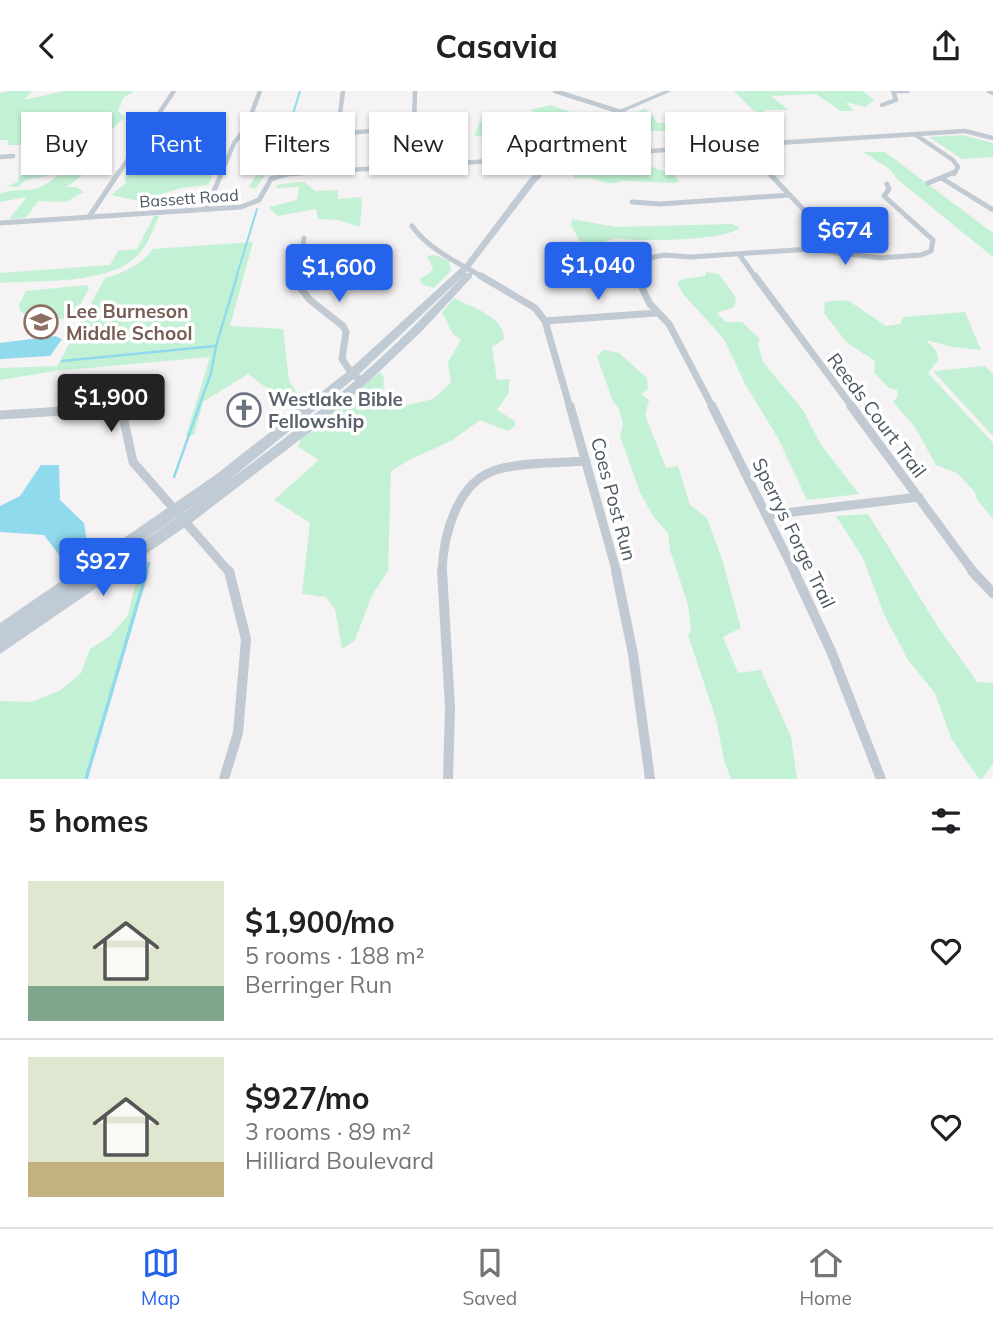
<!DOCTYPE html>
<html lang="en">
<head>
<meta charset="utf-8">
<style>
  :root { --surface:#fff; --page:#f2f2f2; --text:#202124; --muted:#757577; --line:#e0e0e0; --accent:#2563eb }
  body { margin:0; font-family:Mulish,sans-serif; background:var(--page); color:var(--text); height:100vh; display:flex; flex-direction:column; font-size:26px; white-space:nowrap }
  * { box-sizing:border-box; margin:0 }
  p { font-size:23px; color:var(--muted) }
  .icon { flex:none; width:38px; height:38px; fill:none; stroke:currentColor; stroke-width:2; stroke-linecap:round; stroke-linejoin:round }
  .map { position:relative; height:688px; overflow:hidden }
  .details { display:flex; flex-direction:column; background:var(--surface); flex:1 }
  .details>* { flex:none }
  .banner { position:absolute; left:21px; top:21px; width:952px; height:63px; display:flex; gap:14px }
  .price { position:absolute; translate:-50% -60px; padding:0 16px; border-radius:7px; background:var(--accent); color:#fff; font-size:23px; line-height:46px; filter:drop-shadow(0 2px 4px #0008) }
  .price::after { content:''; position:absolute; left:50%; top:42px; width:21px; height:16px; margin-left:-10px; background:inherit; clip-path:polygon(0 0,100% 0,50% 100%) }
  .price.selected { background:#222; color:#fff }
  ul { padding:0; list-style:none }
  li { display:flex; align-items:center; gap:21px; height:175px; padding:0 28px }
  li+li { border-top:2px solid var(--line) }
  li span { display:grid; place-items:center; flex:none; width:196px; height:140px; border-radius:0px; color:#555 }
  li>.icon { margin-inline-start:auto }
  span .icon { width:84px; height:84px; fill:#fffc; stroke-width:1 }
  li b { font-size:30px }
  h2 { display:flex; justify-content:space-between; align-items:center; height:84px; padding:0 28px; font-size:30px }
  .chip { padding:0 24px; border-radius:0px; background:var(--surface); box-shadow:0 2px 5px #0004; font-size:24px; line-height:63px }
  .chip.selected { background:var(--accent); color:#fff }
  header { display:flex; justify-content:space-between; align-items:center; height:91px; padding:0 28px; background:var(--surface); font-size:32px; font-weight:700 }
  .dock { display:flex; justify-content:space-around; align-items:center; height:98px; border-top:2px solid var(--line); background:var(--surface); font-size:19px; color:var(--muted) }
  .dock a { display:grid; justify-items:center; gap:4px }
  .dock .selected { color:var(--accent) }
  .map>svg:first-child { display:block }
  .green { fill:#c3f1d5 }
  .water { fill:#90daee }
  .lines { fill:none; stroke-linecap:round; stroke-linejoin:round }
  .stream-far2 { stroke:#90daee; stroke-width:2 }
  .stream-far1 { stroke:#90daee; stroke-width:2.5 }
  .stream { stroke:#90daee; stroke-width:3.5 }
  .street-far4 { stroke:#c1cad2; stroke-width:4.5 }
  .street-far3 { stroke:#c1cad2; stroke-width:5 }
  .street-far2 { stroke:#c1cad2; stroke-width:7 }
  .street-far1 { stroke:#c1cad2; stroke-width:9 }
  .street { stroke:#c1cad2; stroke-width:10 }
  .secondary { fill:#c1cbd6; fill-rule:evenodd }
  .labels { text-anchor:middle; dominant-baseline:central; stroke-width:7; stroke-linejoin:round; paint-order:stroke }
  .far-street-label { font-size:16px; fill:#4a5661; stroke:#fff }
  .education-label { font-size:19px; font-weight:bold; fill:#785e54; stroke:#fff; text-anchor:start }
  .worship-label { font-size:19px; font-weight:bold; fill:#5b616d; stroke:#fff; text-anchor:start }
  .street-label { font-size:19px; fill:#4a5661; stroke:#fff }
</style>
</head>
<body>
<header><svg class="icon" aria-label="back" viewBox="0 0 24 24"><path d="M15 5l-7 7 7 7"/></svg>Casavia<svg class="icon" aria-label="share" viewBox="0 0 24 24"><path d="M12 15V3M7 8l5-5 5 5M5 13v7h14v-7"/></svg></header>
<div class="map">
<svg width="993" height="688" viewBox="0 0 993 688">
  <rect width="100%" height="100%" fill="#f5f3f3"/>
  <path class="green" d="M9 0H32L24 9 64 0H134L123 7 118 19 124 27 121 30 86 60 115 63 93 66 90 73 71 80 84 83 66 96H76L84 101 66 111 38 110 26 127 9 128 27 106 0 111V103C12 97 26 101 38 97 61 88 79 60 93 42L74 39 34 42 24 54H7L8 49H0V2Z
    M734 0H863L874 9 865 16 846 11 854 20H841L816 3 771 5 789 19H763L764 23 753 19Z
    M550 14 595 29 582 37 567 35 530 19Z
    M645 17 658 32H672L677 40H645L650 47 625 50 623 55 625 60 582 62 578 60 591 52 613 57 620 50 612 37 624 44 636 43 635 39 639 36 632 24Z
    M185 21 225 23V31L219 38 192 42 227 49 223 57 214 59 220 63 180 75 218 72 208 94 181 97 139 110 111 104 126 92 124 88 129 81 168 74 157 70 155 61H142L160 38 182 30 181 24Z
    M523 25H533L532 29 536 35 559 37 560 42 579 39 561 53 521 47 523 52 515 55 505 52 501 47 474 45 480 31Z
    M963 44 993 52V66L962 68 929 46Z
    M272 56 277 59 269 79 255 98 249 96 256 84 245 77 254 71 257 62Z
    M863 61H885L993 142V166L897 88 891 79Z
    M60 69 64 71C47 96 31 79 18 96L7 95 18 91 19 85 39 80 40 71Z
    M566 69 572 70 585 84C607 78 633 85 653 76L674 84 679 90 676 92 622 90C609 95 605 91 594 88 588 86 581 87 575 87L565 72Z
    M297 91H304L315 100 338 99V108L360 106 362 110 360 136 338 129 318 128 316 118 277 125 269 116 297 109 299 96 276 97 277 94Z
    M154 125H159C153 138 148 154 138 164 111 194 38 189 0 192V182L110 174 118 160 137 158Z
    M572 128 616 136 732 133 740 137C724 150 637 151 615 147L603 151V160C582 163 581 150 571 135Z
    M253 151 230 235 283 238 289 290 305 314 297 319 248 283 203 311 194 344 186 345 210 266 55 280 0 289V277L57 275 105 187C123 182 142 174 153 158Z
    M435 164 449 170 451 180 434 197 421 193 420 188 430 182 433 177 427 165Z
    M706 181 719 183 736 207 734 216 717 222 726 231H742L760 248 758 253 763 271 803 319 821 354 859 403 807 409 778 347 745 293 724 248 683 203 677 192 683 188 705 185Z
    M87 194 89 197 74 226C55 229 36 232 20 220L19 214 26 200Z
    M454 207C471 216 505 226 504 248L492 256 497 289 510 288 508 303 497 319 515 330V335L508 340 480 329 451 350 409 369 391 380 388 480 372 504 355 549 342 558 335 518 326 506 302 503 310 432 274 409 319 369 298 356 301 348 380 281 384 287 382 315 387 319 433 308 451 292 448 271 461 249 453 243 442 221Z
    M841 209 849 210 886 235 900 233 903 226 965 221 981 259 952 256 926 249C932 256 938 258 938 269L928 282 993 352V428L978 410 974 400 957 382 936 374 915 336 893 311 898 305 897 299 889 297 874 282 875 270 847 252 824 222 825 211Z
    M603 259 619 262 647 287 648 298 641 303 649 309 645 324 666 377 678 375 690 414 707 427 722 468 741 537 723 546 738 582 761 579 791 646 797 688H731L724 669 716 628 688 544 691 538 688 514 670 459 668 442 653 425 640 401 620 345 623 333 619 318 613 310 597 266Z
    M985 275 993 283V345L933 280Z
    M868 423 938 536 977 591 993 592V673L982 688H979L951 647 935 602 908 569 884 523 863 467 836 425Z
    M145 468 149 472 86 688H0V610L32 611 61 599 81 582 90 558 110 545 128 524 140 475Z"/>
  <path class="water" d="M55 245 62 248 50 265 0 268V252Z
    M41 374H59L60 409 84 432 88 458 66 473 44 444 0 441V415L20 405Z"/>
  <g class="lines">
    <path class="stream-far2" d="M283 56 300 0
      M236 187 257 118"/>
    <path class="stream-far1" d="M62 270 215 255
      M174 386 211 282 216 255 237 185
      M146 482 149 472"/>
    <path class="stream" d="M86 688 147 480"/>
    <path class="street-far4" d="M343 0 338 38 348 42 414 36 415 0
      M555 0 624 22
      M896 0H908
      M989 0 993 2
      M882 14 896 9 893 0
      M395 39V77
      M916 44 953 69 958 76 954 83
      M743 55 770 83
      M0 66 13 65
      M118 83 174 0
      M221 83 234 52 246 37 260 0
      M287 83 965 40 993 47"/>
    <path class="street-far3" d="M768 81 833 150 836 162
      M943 88 993 119
      M928 92 955 81
      M632 111 660 113 789 104
      M206 119 222 81
      M89 126 119 81
      M0 132 241 116 259 109 271 88 287 83 313 81
      M412 135C429 159 459 172 484 187
      M739 163 756 187
      M637 176 635 182 637 187
      M637 176 645 168 664 164 691 166 810 158 880 167 921 164 931 160 933 149 884 105 889 98 887 93
      M299 187 304 147
      M635 187 616 184 611 180 615 176H637"/>
    <path class="street-far2" d="M299 185 298 194 310 209 343 235 346 241 342 268 352 283 361 289
      M481 185 535 217 545 230 570 317
      M623 185 637 187
      M636 185 650 213 669 233 713 317
      M755 185 853 317
      M545 230 657 222
      M78 317H110"/>
    <path class="street-far1" d="M570 315 617 482
      M712 315 795 482
      M851 315 974 482
      M0 324 110 317 124 330 133 371 230 482
      M768 424 919 406
      M442 482C443 444 457 389 499 378 527 371 558 372 586 370"/>
    <path class="street" d="M442 480 450 616 448 688
      M616 480 633 563 650 688
      M794 480 831 560 881 688
      M972 480 993 502
      M224 688 238 642 246 548 229 480"/>
    <path class="secondary" d="M664 0H672L614 25 579 48 536 91 466 182H472V186L421 241 367 292 310 341 191 432 0 563V532L214 385 348 280 465 173 530 87 575 46 610 23ZM465 183C430 219 395 255 357 288 284 351 206 407 127 461L224 393 356 286Z"/>
  </g>
  <defs>
    <symbol id="school-ring" viewBox="-11 -11 22 22"><circle r="9.5" fill="#fff" stroke="#8d6e63" stroke-width="1.5"/><path d="M0-5L7-2L0 1L-7-2ZM-4 1L0 2.5L4 1V4Q0 6-4 4Z" fill="#8d6e63"/></symbol>
    <symbol id="church-ring" viewBox="-11 -11 22 22"><circle r="9.5" fill="#fff" stroke="#6b7280" stroke-width="1.5"/><path d="M-1.2-6h2.4v3.5h3.3v2.4h-3.3V6h-2.4V-.1h-3.3v-2.4h3.3Z" fill="#6b7280"/></symbol>
  </defs>
  <g fill-rule="evenodd">
    <use href="#school-ring" x="22" y="212" width="38" height="38"/>
    <use href="#church-ring" x="225" y="300" width="38" height="38"/>
  </g>
  <g class="labels">
    <g class="far-street-label">
      <text transform="translate(189 107) rotate(-4)">Bassett Road</text>
    </g>
    <g class="education-label">
      <text x="66" y="220">Lee Burneson<tspan x="66" dy="22">Middle School</tspan></text>
    </g>
    <g class="worship-label">
      <text x="268" y="308">Westlake Bible<tspan x="268" dy="22">Fellowship</tspan></text>
    </g>
    <g class="street-label">
      <text transform="translate(877 324) rotate(53)">Reeds Court Trail</text>
      <text transform="translate(614 408) rotate(75)">Coes Post Run</text>
      <text transform="translate(794 442) rotate(64)">Sperrys Forge Trail</text>
    </g>
  </g>
</svg>
<b class="price" style="left:845px;top:176px">$674</b>
<b class="price" style="left:598px;top:211px">$1,040</b>
<b class="price" style="left:339px;top:213px">$1,600</b>
<b class="price selected" style="left:111px;top:343px">$1,900</b>
<b class="price" style="left:103px;top:507px">$927</b>
<div class="banner">
<a class="chip">Buy</a>
<a class="chip selected">Rent</a>
<a class="chip">Filters</a>
<a class="chip">New</a>
<a class="chip">Apartment</a>
<a class="chip">House</a>
</div>
</div>
<section class="details">
<h2>5 homes<svg class="icon" aria-label="filters" viewBox="0 0 24 24"><path d="M4 7h16M4 17h16"/><circle cx="9" cy="7" r="2"/><circle cx="15" cy="17" r="2"/></svg></h2>
<ul>
<li><span style="background:linear-gradient(#dfe7d0 75%,#7fa58c 0)"><svg class="icon" aria-label="home" viewBox="0 0 24 24"><path d="M3 11l9-7 9 7M6 9v11h12V9"/></svg></span><div><b>$1,900/mo</b><p>5 rooms · 188 m²</p><p>Berringer Run</p></div><svg class="icon" aria-label="heart" viewBox="0 0 24 24"><path d="M12 20l-8-8c-3-5 5-10 8-4 3-6 11-1 8 4z"/></svg></li>
<li><span style="background:linear-gradient(#dfe7d0 75%,#c2b280 0)"><svg class="icon" aria-label="home" viewBox="0 0 24 24"><path d="M3 11l9-7 9 7M6 9v11h12V9"/></svg></span><div><b>$927/mo</b><p>3 rooms · 89 m²</p><p>Hilliard Boulevard</p></div><svg class="icon" aria-label="heart" viewBox="0 0 24 24"><path d="M12 20l-8-8c-3-5 5-10 8-4 3-6 11-1 8 4z"/></svg></li>
</ul>
</section>
<nav class="dock">
<a class="selected"><svg class="icon" aria-label="map" viewBox="0 0 24 24"><path d="M3 6l6-2 6 2 6-2v14l-6 2-6-2-6 2zM9 4v14M15 6v14"/></svg>Map</a>
<a><svg class="icon" aria-label="saved" viewBox="0 0 24 24"><path d="M7 4h10v16l-5-4-5 4z"/></svg>Saved</a>
<a><svg class="icon" aria-label="home" viewBox="0 0 24 24"><path d="M3 11l9-7 9 7M6 9v11h12V9"/></svg>Home</a>
</nav>
</body>
</html>
